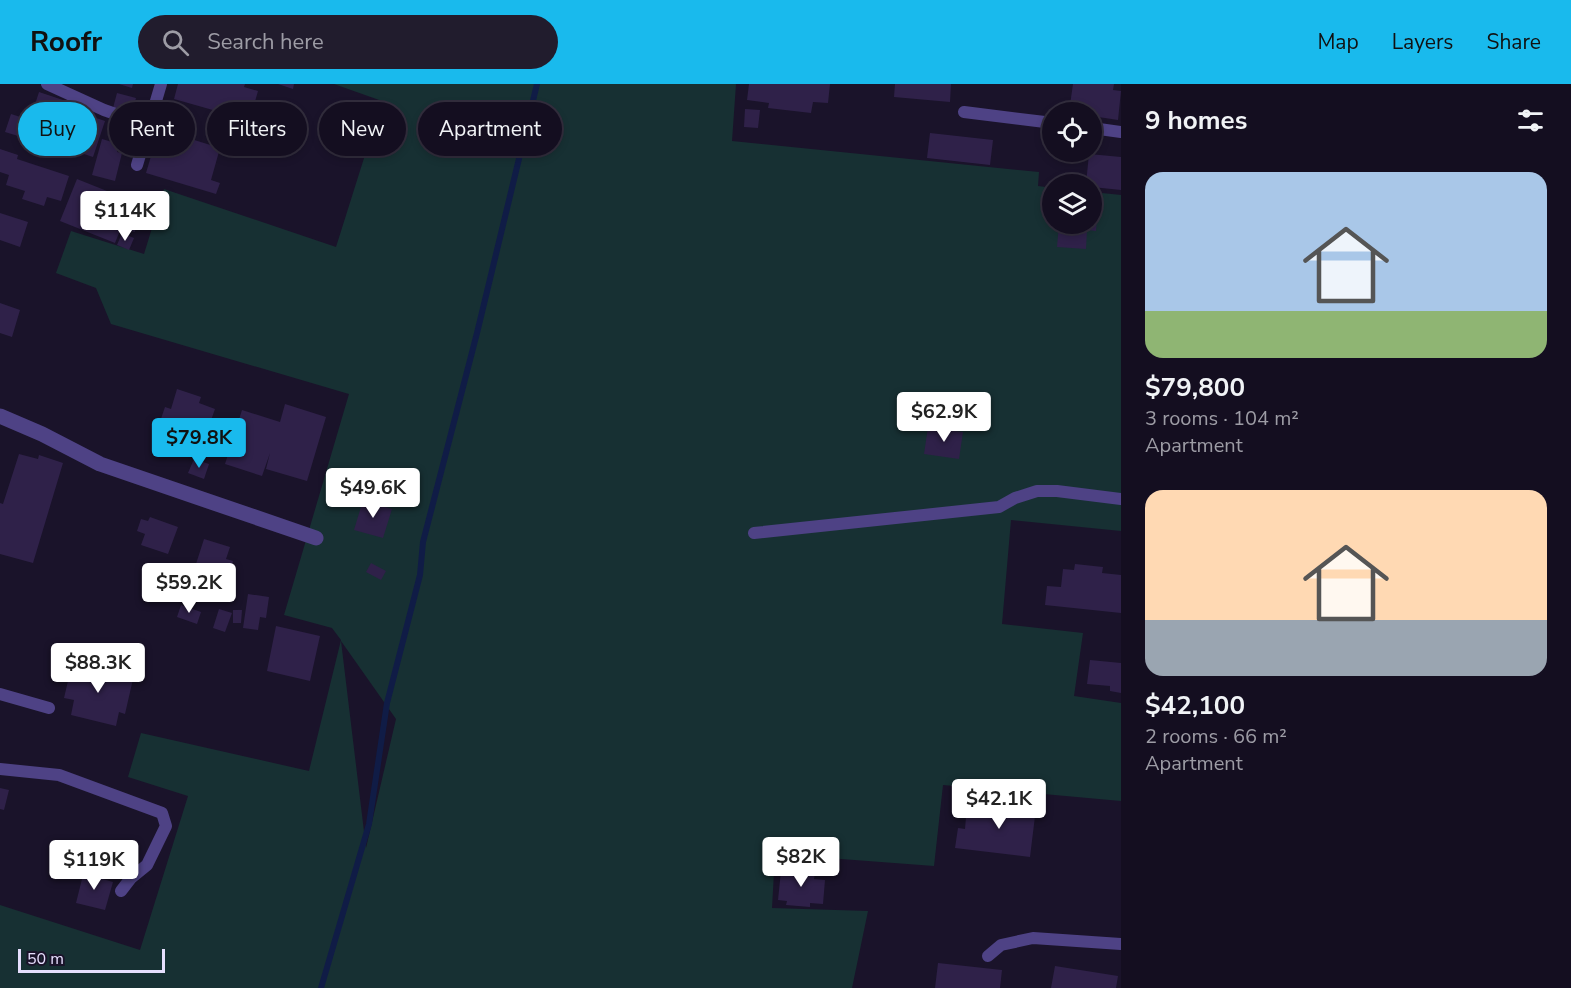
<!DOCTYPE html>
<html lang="en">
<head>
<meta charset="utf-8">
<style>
  :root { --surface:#140e20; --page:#211c2d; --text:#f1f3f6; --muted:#9d9ca5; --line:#332e3e; --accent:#19baed }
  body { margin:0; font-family:"Nunito Sans",sans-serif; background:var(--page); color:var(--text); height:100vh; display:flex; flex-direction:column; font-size:22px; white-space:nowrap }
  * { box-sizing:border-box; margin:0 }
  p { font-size:20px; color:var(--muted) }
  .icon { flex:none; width:33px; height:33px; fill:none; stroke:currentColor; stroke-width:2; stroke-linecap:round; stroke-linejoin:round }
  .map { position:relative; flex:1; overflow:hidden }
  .panel { display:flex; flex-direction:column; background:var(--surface); width:450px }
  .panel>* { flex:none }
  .guide { position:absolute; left:18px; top:18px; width:570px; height:54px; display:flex; gap:12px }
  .buttons { position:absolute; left:1042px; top:18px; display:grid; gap:12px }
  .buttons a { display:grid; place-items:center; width:60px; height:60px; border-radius:50%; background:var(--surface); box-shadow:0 3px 9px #0003,0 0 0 2px var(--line); font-size:30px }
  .scale { position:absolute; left:18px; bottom:15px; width:147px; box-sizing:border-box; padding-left:6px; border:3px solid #e6defd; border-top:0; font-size:16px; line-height:21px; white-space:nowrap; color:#e6defd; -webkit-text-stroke:4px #1a132a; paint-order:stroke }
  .price { position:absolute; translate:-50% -51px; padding:0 14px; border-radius:6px; background:#fff; color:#222; font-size:20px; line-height:39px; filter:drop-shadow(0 2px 3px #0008) }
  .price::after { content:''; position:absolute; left:50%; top:36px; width:18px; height:14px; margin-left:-9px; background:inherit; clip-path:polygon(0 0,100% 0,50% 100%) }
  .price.current { background:var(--accent); color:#111 }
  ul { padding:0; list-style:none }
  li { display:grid; align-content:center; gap:12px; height:318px; padding:0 24px }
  li span { display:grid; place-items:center; height:186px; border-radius:18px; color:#555 }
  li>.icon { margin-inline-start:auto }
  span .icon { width:108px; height:108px; fill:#fffc; stroke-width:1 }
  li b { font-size:26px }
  h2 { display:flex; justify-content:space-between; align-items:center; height:72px; padding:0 24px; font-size:26px }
  .tag { padding:0 21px; border-radius:27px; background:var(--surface); box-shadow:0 3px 9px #0003,0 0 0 2px var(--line); font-size:21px; line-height:54px }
  .tag.current { background:var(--accent); color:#111 }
  header { display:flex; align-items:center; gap:36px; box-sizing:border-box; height:84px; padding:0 30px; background:var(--accent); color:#111 }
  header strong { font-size:28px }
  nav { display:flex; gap:33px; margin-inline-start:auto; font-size:21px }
  .search { width:420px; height:54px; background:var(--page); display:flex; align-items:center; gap:15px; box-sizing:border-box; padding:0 21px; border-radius:33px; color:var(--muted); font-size:22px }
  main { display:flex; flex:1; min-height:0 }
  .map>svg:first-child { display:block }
  .green { fill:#173033; fill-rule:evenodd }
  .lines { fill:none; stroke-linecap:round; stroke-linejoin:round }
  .stream { stroke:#101c46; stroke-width:6 }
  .building { fill:#2f2149 }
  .service { stroke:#4e4285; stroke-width:12 }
  .minor { stroke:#4e4285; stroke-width:15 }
</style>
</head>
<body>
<header>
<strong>Roofr</strong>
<div class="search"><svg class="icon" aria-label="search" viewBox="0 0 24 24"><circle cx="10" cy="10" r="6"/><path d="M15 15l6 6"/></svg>Search here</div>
<nav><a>Map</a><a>Layers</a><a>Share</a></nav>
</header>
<main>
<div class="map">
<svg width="1121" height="904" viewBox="0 0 1121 904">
  <rect width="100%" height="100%" fill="#1a132a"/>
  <path class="green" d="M334 0H736L732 57 1039 88 1038 102 1053 104V140H1092V108L1121 111V447L1011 436 1002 540 1083 549 1074 612 1121 619V717L943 701 934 782 775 770 772 824 868 827 852 904H0V821L140 866 188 712 128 693 141 649 309 687 341 556 332 544 284 531 349 310 111 240 96 204 56 189 71 147 144 170 164 105 336 163 382 17ZM341 557 396 635 366 764Z"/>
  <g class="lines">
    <path class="stream" d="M321 904 369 740 387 619 420 491 423 458 477 249 537 0"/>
  </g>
  <path class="building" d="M119 0H133L132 4Z
    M178 0H245L244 3 258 7 252 28 237 23 234 32 174 15Z
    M278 0H294L293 5Z
    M749 0H830L828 19 813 18 811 29 768 24 769 19 747 16Z
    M895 0H951L950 18 894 13Z
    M1073 0H1114L1113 6 1121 7 1118 36 1092 32V28H1069Z
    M39 8 69 18 67 24 105 37 93 73 29 52 28 55 5 48 11 30 30 36Z
    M117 9 136 14 132 29 113 24Z
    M745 25 760 26 758 44 744 43Z
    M159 45 220 64 211 96 220 99 216 110 146 89Z
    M330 47 343 50 340 64 327 61Z
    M930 49 993 56 990 81 927 74Z
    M102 55 119 60 117 68 122 69 115 97 92 91Z
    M0 65 18 71 17 75 69 92 61 117 47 113 44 122 22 115 25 107 6 101 9 91 0 88Z
    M1089 70 1121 73V106L1092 103V100H1086Z
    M77 95 132 117 115 159 60 137Z
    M1092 120H1098L1096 147 1087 146 1086 165 1057 163 1059 140H1092Z
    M0 129 28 138 20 163 0 156Z
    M126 135 136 136 135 148 124 146Z
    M122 149 134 154 129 166 117 161Z
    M0 219 20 226 12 253 0 249Z
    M177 305 201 313 199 319 215 325 199 370 154 355 165 323 171 325Z
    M285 320 326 333 307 397 266 385 270 369 262 392 225 380 242 326 280 338Z
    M928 343 963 348 959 375 924 370Z
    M19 370 38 375 39 371 63 379 33 479 0 470V419L3 420Z
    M194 375 209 380 204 395 188 389Z
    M363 416 392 425 383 454 354 446Z
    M150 433 178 443 168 470 141 461 145 450 137 447 141 435 148 437Z
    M204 455 230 463 226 475 233 477 220 518 187 508Z
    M371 479 386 487 381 496 366 488Z
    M1075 480 1103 483 1102 489 1121 491V529L1045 521 1047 502 1061 503 1063 485 1074 486Z
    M248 510 269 513 266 534 260 533 258 546 243 544Z
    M181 521 201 528 197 540 177 533Z
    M219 525 232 529 225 548 213 544Z
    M233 526H242L241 539H233Z
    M276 542 320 552 310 597 267 587Z
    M1090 576 1121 579V609L1110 607V602L1087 600Z
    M72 580 133 595 125 630 119 628 116 642 71 631 74 616 64 614Z
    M0 704 9 706 4 726 0 725Z
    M979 718 1036 724 1030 773 955 764 958 744 965 745 966 733 977 734Z
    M789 781 806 783V789H815L814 795 825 796 823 820 810 819V823L786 821 787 817 778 816 781 787 789 788Z
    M84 787 100 791 99 794 113 798 105 826 76 819Z
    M938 879 1002 886 1000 904H935Z
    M1055 882 1118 892 1116 904H1051Z"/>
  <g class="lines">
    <path class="service" d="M47 0 104 26 150 42
      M964 28 1053 39
      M1092 44 1121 48
      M137 81 161 0
      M754 449 999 423 1015 414 1037 407H1057L1121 415
      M0 610 49 624
      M0 685 59 691 162 729 166 742 147 781 131 794 121 807
      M988 872 1001 861 1033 854 1121 860"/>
    <path class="minor" d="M0 332 42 350 100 380 316 454"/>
  </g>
</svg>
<div class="buttons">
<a><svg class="icon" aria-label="locate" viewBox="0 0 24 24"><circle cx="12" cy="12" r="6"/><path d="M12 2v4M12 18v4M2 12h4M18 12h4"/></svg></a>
<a><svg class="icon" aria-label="layers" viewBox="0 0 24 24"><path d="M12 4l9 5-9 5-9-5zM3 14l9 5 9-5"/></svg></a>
</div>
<div class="scale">50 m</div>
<b class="price" style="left:125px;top:158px">$114K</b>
<b class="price" style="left:944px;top:359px">$62.9K</b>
<b class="price current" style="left:199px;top:385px">$79.8K</b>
<b class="price" style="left:373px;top:435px">$49.6K</b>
<b class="price" style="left:189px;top:530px">$59.2K</b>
<b class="price" style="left:98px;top:610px">$88.3K</b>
<b class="price" style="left:999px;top:746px">$42.1K</b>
<b class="price" style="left:801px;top:804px">$82K</b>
<b class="price" style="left:94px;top:807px">$119K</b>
<div class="guide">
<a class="tag current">Buy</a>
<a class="tag">Rent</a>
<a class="tag">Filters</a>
<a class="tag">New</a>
<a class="tag">Apartment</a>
</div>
</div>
<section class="panel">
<h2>9 homes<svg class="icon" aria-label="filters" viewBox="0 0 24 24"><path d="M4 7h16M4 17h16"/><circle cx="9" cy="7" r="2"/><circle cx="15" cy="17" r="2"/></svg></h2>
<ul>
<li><span style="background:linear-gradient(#a9c7e8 75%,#8fb573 0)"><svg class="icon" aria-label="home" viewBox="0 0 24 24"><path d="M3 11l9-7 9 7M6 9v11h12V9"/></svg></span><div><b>$79,800</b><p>3 rooms · 104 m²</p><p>Apartment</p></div></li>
<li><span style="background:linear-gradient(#ffd9b3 70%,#9aa5b1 0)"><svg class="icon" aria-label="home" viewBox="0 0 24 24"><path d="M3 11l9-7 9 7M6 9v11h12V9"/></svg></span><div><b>$42,100</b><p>2 rooms · 66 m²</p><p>Apartment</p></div></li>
</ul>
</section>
</main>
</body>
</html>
